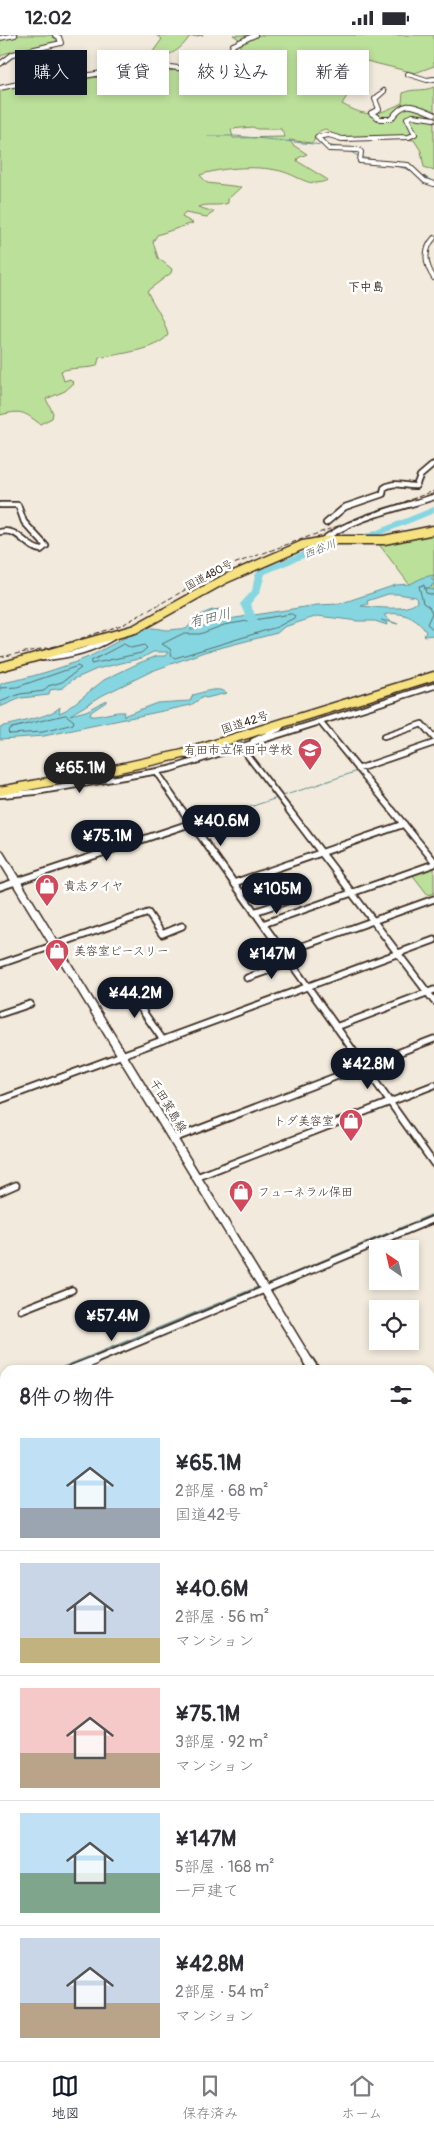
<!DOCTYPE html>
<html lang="ja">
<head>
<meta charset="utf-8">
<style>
  :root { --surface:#fff; --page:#f2f2f3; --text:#2b2b33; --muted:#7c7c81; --line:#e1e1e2; --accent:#111827 }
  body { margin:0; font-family:Pangolin,"Klee One",sans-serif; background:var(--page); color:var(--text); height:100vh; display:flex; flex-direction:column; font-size:19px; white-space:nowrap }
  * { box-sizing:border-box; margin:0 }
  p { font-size:16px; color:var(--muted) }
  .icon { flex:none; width:28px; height:28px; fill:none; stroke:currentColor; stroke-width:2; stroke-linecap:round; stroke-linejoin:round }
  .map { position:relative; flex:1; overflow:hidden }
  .drawer { position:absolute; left:0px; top:1330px; width:435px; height:696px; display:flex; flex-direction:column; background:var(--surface); border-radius:15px 15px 0 0; box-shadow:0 2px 8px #0003 }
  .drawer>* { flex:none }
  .guide { position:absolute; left:15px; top:15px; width:405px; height:45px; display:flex; gap:10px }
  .needle { width:32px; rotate:326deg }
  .controls { position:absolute; left:369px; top:1205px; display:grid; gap:10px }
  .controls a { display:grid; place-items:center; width:50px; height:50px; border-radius:0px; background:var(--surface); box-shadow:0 2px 8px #0003; font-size:25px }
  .price { position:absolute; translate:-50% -42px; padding:0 11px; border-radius:18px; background:var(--accent); color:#fff; font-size:16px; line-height:32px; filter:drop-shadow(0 1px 2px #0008) }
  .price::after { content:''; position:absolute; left:50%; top:30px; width:15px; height:11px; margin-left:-8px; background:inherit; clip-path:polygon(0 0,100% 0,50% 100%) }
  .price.on { background:#222; color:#fff }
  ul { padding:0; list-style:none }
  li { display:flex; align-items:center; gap:15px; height:125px; padding:0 20px }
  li+li { border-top:1px solid var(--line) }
  li span { display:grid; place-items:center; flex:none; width:140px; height:100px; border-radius:0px; color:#555 }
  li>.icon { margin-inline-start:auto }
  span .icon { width:60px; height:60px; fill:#fffc; stroke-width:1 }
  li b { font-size:21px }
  h2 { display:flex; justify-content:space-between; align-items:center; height:60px; padding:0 20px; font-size:21px }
  .pill { padding:0 18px; border-radius:0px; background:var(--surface); box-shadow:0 2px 8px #0003; font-size:18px; line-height:45px }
  .pill.on { background:var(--accent); color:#fff }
  .status { display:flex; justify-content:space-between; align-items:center; height:35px; padding:0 25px; background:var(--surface); direction:ltr }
  .status svg { height:14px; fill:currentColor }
  .tab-bar { display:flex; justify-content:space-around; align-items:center; height:70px; border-top:1px solid var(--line); background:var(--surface); font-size:14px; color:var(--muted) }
  .tab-bar a { display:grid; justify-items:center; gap:2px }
  .tab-bar .on { color:var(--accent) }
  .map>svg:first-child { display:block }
  .green { fill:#bbe09a; stroke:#7b855c; fill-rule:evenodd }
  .water { fill:#86d6e1; stroke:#689193; fill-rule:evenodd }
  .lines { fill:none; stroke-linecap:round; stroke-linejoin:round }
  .shore { stroke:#596f6c; stroke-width:1 }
  .stream-far2 { stroke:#689193; stroke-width:1 }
  .stream-far1 { stroke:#689193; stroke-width:2 }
  .stream { stroke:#689193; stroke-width:2.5 }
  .river { fill:#86d6e1; fill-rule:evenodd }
  .minor-far3-casing { stroke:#3b2a1e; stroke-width:6 }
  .minor-far2-casing { stroke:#3b2a1e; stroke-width:8 }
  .minor-far1-casing { stroke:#3b2a1e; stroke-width:9 }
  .minor-casing { stroke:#3b2a1e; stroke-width:11 }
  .secondary-far1-casing { stroke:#3b2a1e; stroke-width:11 }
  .secondary-casing { stroke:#3b2a1e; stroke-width:13 }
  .primary-casing { stroke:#3b2a1e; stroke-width:15 }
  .trunk-casing { stroke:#3b2a1e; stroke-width:11 }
  .minor-far3 { stroke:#fff; stroke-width:4 }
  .minor-far2 { stroke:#fff; stroke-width:4.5 }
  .minor-far1 { stroke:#fff; stroke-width:5.5 }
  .minor { stroke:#fff; stroke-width:8 }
  .secondary-far1 { stroke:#fff; stroke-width:8 }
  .secondary { stroke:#fff; stroke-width:9 }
  .primary { stroke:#f6e281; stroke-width:11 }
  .trunk { stroke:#f6e281; stroke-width:8 }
  .rail { stroke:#3b2a1e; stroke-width:1; stroke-dasharray:5 2.5; stroke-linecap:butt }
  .labels { text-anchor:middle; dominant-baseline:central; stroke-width:5; stroke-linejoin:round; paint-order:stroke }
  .far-water-label { font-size:11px; font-style:italic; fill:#525e58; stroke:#fff }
  .far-street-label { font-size:11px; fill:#3b2a1e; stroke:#fff }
  .far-quarter-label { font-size:12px; font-weight:bold; fill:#3b2a1e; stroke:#fff }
  .street-label { font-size:12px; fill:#3b2a1e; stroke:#fff }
  .poi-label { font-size:12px; fill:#3b2a1e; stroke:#fff; text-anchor:start }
  .water-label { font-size:14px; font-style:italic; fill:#525e58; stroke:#fff }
</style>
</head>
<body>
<div class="status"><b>12:02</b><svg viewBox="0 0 49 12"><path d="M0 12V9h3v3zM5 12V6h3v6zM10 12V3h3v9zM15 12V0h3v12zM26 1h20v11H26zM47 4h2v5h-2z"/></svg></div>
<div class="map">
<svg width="434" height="2026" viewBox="0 0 434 2026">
  <rect width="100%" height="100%" fill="#f2eadc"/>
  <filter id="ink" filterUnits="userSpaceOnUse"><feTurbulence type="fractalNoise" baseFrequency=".02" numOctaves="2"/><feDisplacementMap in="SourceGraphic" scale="10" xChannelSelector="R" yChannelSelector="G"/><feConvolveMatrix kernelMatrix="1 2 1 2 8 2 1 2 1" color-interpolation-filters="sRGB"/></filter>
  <g filter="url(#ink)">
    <path class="green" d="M0 0H61L54 9 6 18 0 22Z
      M156 0H203L189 2C179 19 163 22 145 28L162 4Z
      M233 0H434V31L415 38 346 21 345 32 327 40 338 53 350 56 342 69C368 83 375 81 402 68L403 58C413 53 422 57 434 52V136L424 132 421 116 414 105 365 101 348 107 339 106 326 94C319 95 315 99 314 106L311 108 289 105 293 110 307 119 298 123 297 126 328 145C324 147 318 148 313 148 304 147 294 140 284 137 262 130 222 132 200 140L207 148 241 152 228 164V168C218 172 208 168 198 172L214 177 207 182 185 178 182 182 193 188 157 200 153 207 158 223 172 234 171 238 147 256C155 273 163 280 168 300 157 315 118 319 99 323L97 331C85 334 73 332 61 336L64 346 70 344 74 348 65 356 46 364 53 378 52 383 40 389C23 376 21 375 0 380V51L212 32 243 52H273L283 40 270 29 243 28 239 4ZM253 92 257 94H281L285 102 233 103 231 94Z
      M434 497V582L378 508Z
      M434 830V858L428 860 411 838Z
      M0 1887H5V1974L0 1970Z
      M5 2020 95 2021V2026H3Z"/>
    <path class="water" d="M434 540 431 544 434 546V549L431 551 432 552 425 553 434 555V600L424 601 426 597C418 584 402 575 384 580L390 586 398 589 381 585 386 587 387 590 375 586H358L318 581 284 592 277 598 204 617 152 636 103 660 70 680 86 676 106 665V667L91 677 90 681C101 682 113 676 124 677L123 681 157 668 190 666 193 660C204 657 218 651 227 658L206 663 203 662 191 670 44 701 0 704V692C14 688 51 682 60 672L59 678 66 675 104 645 139 628 157 621H165L168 617H153L142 623 97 634 72 645 63 653 50 655 49 660 21 663 0 672V650L2 648C29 643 59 634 86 623 105 615 133 595 152 593 158 593 162 595 168 595 174 595 179 593 186 594 199 580 212 569 232 577L227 578 222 574 210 577 190 595 223 585 317 570 339 569 396 550 410 549 424 542ZM388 559H398L416 562 417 567C408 577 375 572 361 571L368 569 367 566Z"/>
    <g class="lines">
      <path class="shore" d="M434 560 426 558 424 550 419 551 423 568 429 572 432 578 427 589 434 595
        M292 579 295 581 294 583 277 592 175 623 172 621 170 614 162 609 182 599H200L224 590Z
        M124 609 131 613 144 610 147 613 141 618 91 629V626L95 624Z
        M0 653 17 652 78 631 81 633 62 647 48 651 44 656 20 659 0 667
        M66 680 74 686 73 689 43 697 10 699 8 697 9 694Z"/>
      <path class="stream-far2" d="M208 101H236L323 110
        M327 110 342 113
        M349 116 360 122 380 126
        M394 130 413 136
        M418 138 434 147
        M405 720 434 711
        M238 776 358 736"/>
      <path class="stream-far1" d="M31 845 242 775
        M0 856 13 851
        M266 1250 434 1179
        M77 1327 261 1251"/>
      <path class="stream" d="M57 1335 80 1326
        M0 1359 5 1357"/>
      <path class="river" d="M434 472V478L375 502 337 509 265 539 260 557 250 569 259 588 254 591 249 588 240 569 252 556 255 540 259 535 332 505 370 498Z
        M0 1473 5 1474V1486L0 1485Z
        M430 1648 434 1650V1665L430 1663Z"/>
      <defs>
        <path id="minor-far3" d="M0 3 15 0
          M0 29 13 19 61 8 59 2 55 0
          M408 39 427 45 434 44
          M0 53 31 46 79 42 113 36 132 38 162 31 186 34 211 24 228 21 233 10 255 0
          M384 56 375 64 379 74 371 78 380 84H391C406 63 413 71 434 79
          M434 84 413 81 407 83 415 99 409 102 342 104 329 100 317 102 329 114 359 115 361 117 360 126 408 130 425 146 434 149
          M434 203C423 215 425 230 434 243"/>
        <path id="minor-far2" d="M0 470H18L24 487 46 511 41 515C25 513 19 492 0 497
          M326 488 345 472 383 459 384 453C395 445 404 452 416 451L420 441 434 429
          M321 506C353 482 397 474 434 462
          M42 623C68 621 91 616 113 602
          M320 687 393 776
          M384 702 422 689 434 703
          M253 706 279 694 283 689
          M241 712 290 776
          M183 720 189 721 218 716
          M358 734 434 708
          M156 737 183 776
          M0 760 35 757 170 734 434 651"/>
        <path id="minor-far1" d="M182 775 434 1129
          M289 775 434 966
          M392 775 434 826
          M234 848 404 789
          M0 852 192 788
          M241 858 281 844
          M254 877 293 864
          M263 889 434 829
          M283 918 434 864
          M0 929 148 878 162 899 182 891
          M247 943 290 928
          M125 951 163 1005
          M0 979 30 969
          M336 992 434 955
          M0 1065 434 905
          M173 1104 434 1004
          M197 1142 434 1050
          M0 1157 16 1150
          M21 1275 72 1255
          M91 1327 434 1184"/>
        <path id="minor" d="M71 1335 94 1326
          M0 1364 5 1362
          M430 1390 434 1388
          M430 1677 434 1680"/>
        <path id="secondary-far1" d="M0 820 309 1327"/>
        <path id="secondary" d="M308 1326 314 1335
          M430 1525 434 1531"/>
        <path id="primary" d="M0 1468 5 1469
          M430 1628 434 1629"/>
        <path id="trunk" d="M0 632 135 594 225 544 303 510 331 505H384L434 495
          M0 756 87 740 183 719 434 641"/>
      </defs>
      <use href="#minor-far3" class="minor-far3-casing"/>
      <use href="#minor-far2" class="minor-far2-casing"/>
      <use href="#minor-far1" class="minor-far1-casing"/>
      <use href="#minor" class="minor-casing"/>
      <use href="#secondary-far1" class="secondary-far1-casing"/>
      <use href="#secondary" class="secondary-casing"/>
      <use href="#primary" class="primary-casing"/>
      <use href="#trunk" class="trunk-casing"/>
      <use href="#minor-far3" class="minor-far3"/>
      <use href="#minor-far2" class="minor-far2"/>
      <use href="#minor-far1" class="minor-far1"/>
      <use href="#minor" class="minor"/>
      <use href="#secondary-far1" class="secondary-far1"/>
      <use href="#secondary" class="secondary"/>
      <use href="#primary" class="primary"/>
      <use href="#trunk" class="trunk"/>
      <path class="rail" d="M0 622 61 610 124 589 228 531 434 456"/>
    </g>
  </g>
  <defs>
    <symbol id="school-pin" viewBox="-11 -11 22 30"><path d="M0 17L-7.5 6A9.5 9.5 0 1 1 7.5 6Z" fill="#d1495b" stroke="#fff"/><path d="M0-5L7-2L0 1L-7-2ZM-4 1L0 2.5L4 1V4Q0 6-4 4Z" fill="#fff"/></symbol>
    <symbol id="shop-pin" viewBox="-11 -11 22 30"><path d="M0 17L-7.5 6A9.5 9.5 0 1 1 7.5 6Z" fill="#d1495b" stroke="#fff"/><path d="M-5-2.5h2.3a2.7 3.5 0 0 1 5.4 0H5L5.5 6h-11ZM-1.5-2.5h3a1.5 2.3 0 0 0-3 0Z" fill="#fff"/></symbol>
  </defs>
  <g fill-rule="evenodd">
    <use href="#school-pin" x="296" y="701" width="28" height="38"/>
    <use href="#shop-pin" x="33" y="837" width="28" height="38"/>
    <use href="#shop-pin" x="43" y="902" width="28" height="38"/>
    <use href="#shop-pin" x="337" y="1072" width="28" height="38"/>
    <use href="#shop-pin" x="227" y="1143" width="28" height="38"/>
  </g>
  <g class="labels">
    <g class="far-water-label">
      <text transform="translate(320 514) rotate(-21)">西谷川</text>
    </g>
    <g class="far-street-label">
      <text transform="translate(209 540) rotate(-28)">国道480号</text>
    </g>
    <g class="far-quarter-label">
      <text x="366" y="252">下中島</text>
    </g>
    <g class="street-label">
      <text transform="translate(245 688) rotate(-18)">国道42号</text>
      <text transform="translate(168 1071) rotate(59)">千田箕島線</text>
    </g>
    <g class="poi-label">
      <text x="292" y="715" text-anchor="end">有田市立保田中学校</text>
      <text x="64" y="851">貴志タイヤ</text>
      <text x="74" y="916">美容室ピースリー</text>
      <text x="334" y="1086" text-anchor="end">トダ美容室</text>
      <text x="258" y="1157">フューネラル保田</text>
    </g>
    <g class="water-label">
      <text transform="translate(210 583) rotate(-13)">有田川</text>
    </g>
  </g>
</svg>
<div class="controls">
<a><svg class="needle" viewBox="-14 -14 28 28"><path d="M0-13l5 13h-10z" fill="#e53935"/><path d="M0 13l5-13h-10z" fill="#7c7c81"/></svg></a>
<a><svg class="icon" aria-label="locate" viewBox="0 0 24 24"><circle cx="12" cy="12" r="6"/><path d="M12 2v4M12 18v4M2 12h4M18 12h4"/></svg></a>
</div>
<b class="price on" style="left:80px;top:759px">¥65.1M</b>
<b class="price" style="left:221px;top:812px">¥40.6M</b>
<b class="price" style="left:107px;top:827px">¥75.1M</b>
<b class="price" style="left:277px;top:880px">¥105M</b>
<b class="price" style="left:272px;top:945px">¥147M</b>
<b class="price" style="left:135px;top:984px">¥44.2M</b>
<b class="price" style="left:368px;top:1055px">¥42.8M</b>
<b class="price" style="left:112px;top:1307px">¥57.4M</b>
<div class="guide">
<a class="pill on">購入</a>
<a class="pill">賃貸</a>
<a class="pill">絞り込み</a>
<a class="pill">新着</a>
</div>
<section class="drawer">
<h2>8件の物件<svg class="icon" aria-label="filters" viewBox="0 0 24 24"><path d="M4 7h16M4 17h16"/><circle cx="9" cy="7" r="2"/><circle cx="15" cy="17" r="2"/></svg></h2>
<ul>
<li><span style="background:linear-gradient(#bfe0f5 70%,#9aa5b1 0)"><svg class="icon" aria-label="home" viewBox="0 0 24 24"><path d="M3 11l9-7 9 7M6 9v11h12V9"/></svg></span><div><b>¥65.1M</b><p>2部屋 · 68 m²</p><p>国道42号</p></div></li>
<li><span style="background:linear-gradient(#c9d6e8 75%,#c2b280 0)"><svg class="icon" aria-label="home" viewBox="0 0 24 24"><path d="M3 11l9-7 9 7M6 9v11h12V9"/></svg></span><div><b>¥40.6M</b><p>2部屋 · 56 m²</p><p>マンション</p></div></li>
<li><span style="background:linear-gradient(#f6c9c9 65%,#b9a48a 0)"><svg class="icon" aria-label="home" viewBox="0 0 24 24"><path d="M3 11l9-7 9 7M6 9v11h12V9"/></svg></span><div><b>¥75.1M</b><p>3部屋 · 92 m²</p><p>マンション</p></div></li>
<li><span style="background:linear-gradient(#bfe0f5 60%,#7fa58c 0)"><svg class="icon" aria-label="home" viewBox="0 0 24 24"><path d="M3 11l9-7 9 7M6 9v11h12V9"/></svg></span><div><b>¥147M</b><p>5部屋 · 168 m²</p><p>一戸建て</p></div></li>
<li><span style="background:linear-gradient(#c9d6e8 65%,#b9a48a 0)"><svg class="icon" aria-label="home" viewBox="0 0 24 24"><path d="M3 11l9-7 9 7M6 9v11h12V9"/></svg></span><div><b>¥42.8M</b><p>2部屋 · 54 m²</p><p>マンション</p></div></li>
</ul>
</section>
</div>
<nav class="tab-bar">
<a class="on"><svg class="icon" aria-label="map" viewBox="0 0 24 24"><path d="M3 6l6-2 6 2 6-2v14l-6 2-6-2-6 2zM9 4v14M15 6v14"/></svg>地図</a>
<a><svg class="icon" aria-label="saved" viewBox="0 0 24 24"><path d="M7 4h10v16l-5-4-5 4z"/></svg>保存済み</a>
<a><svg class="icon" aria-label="home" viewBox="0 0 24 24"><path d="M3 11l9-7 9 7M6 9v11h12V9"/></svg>ホーム</a>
</nav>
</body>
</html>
